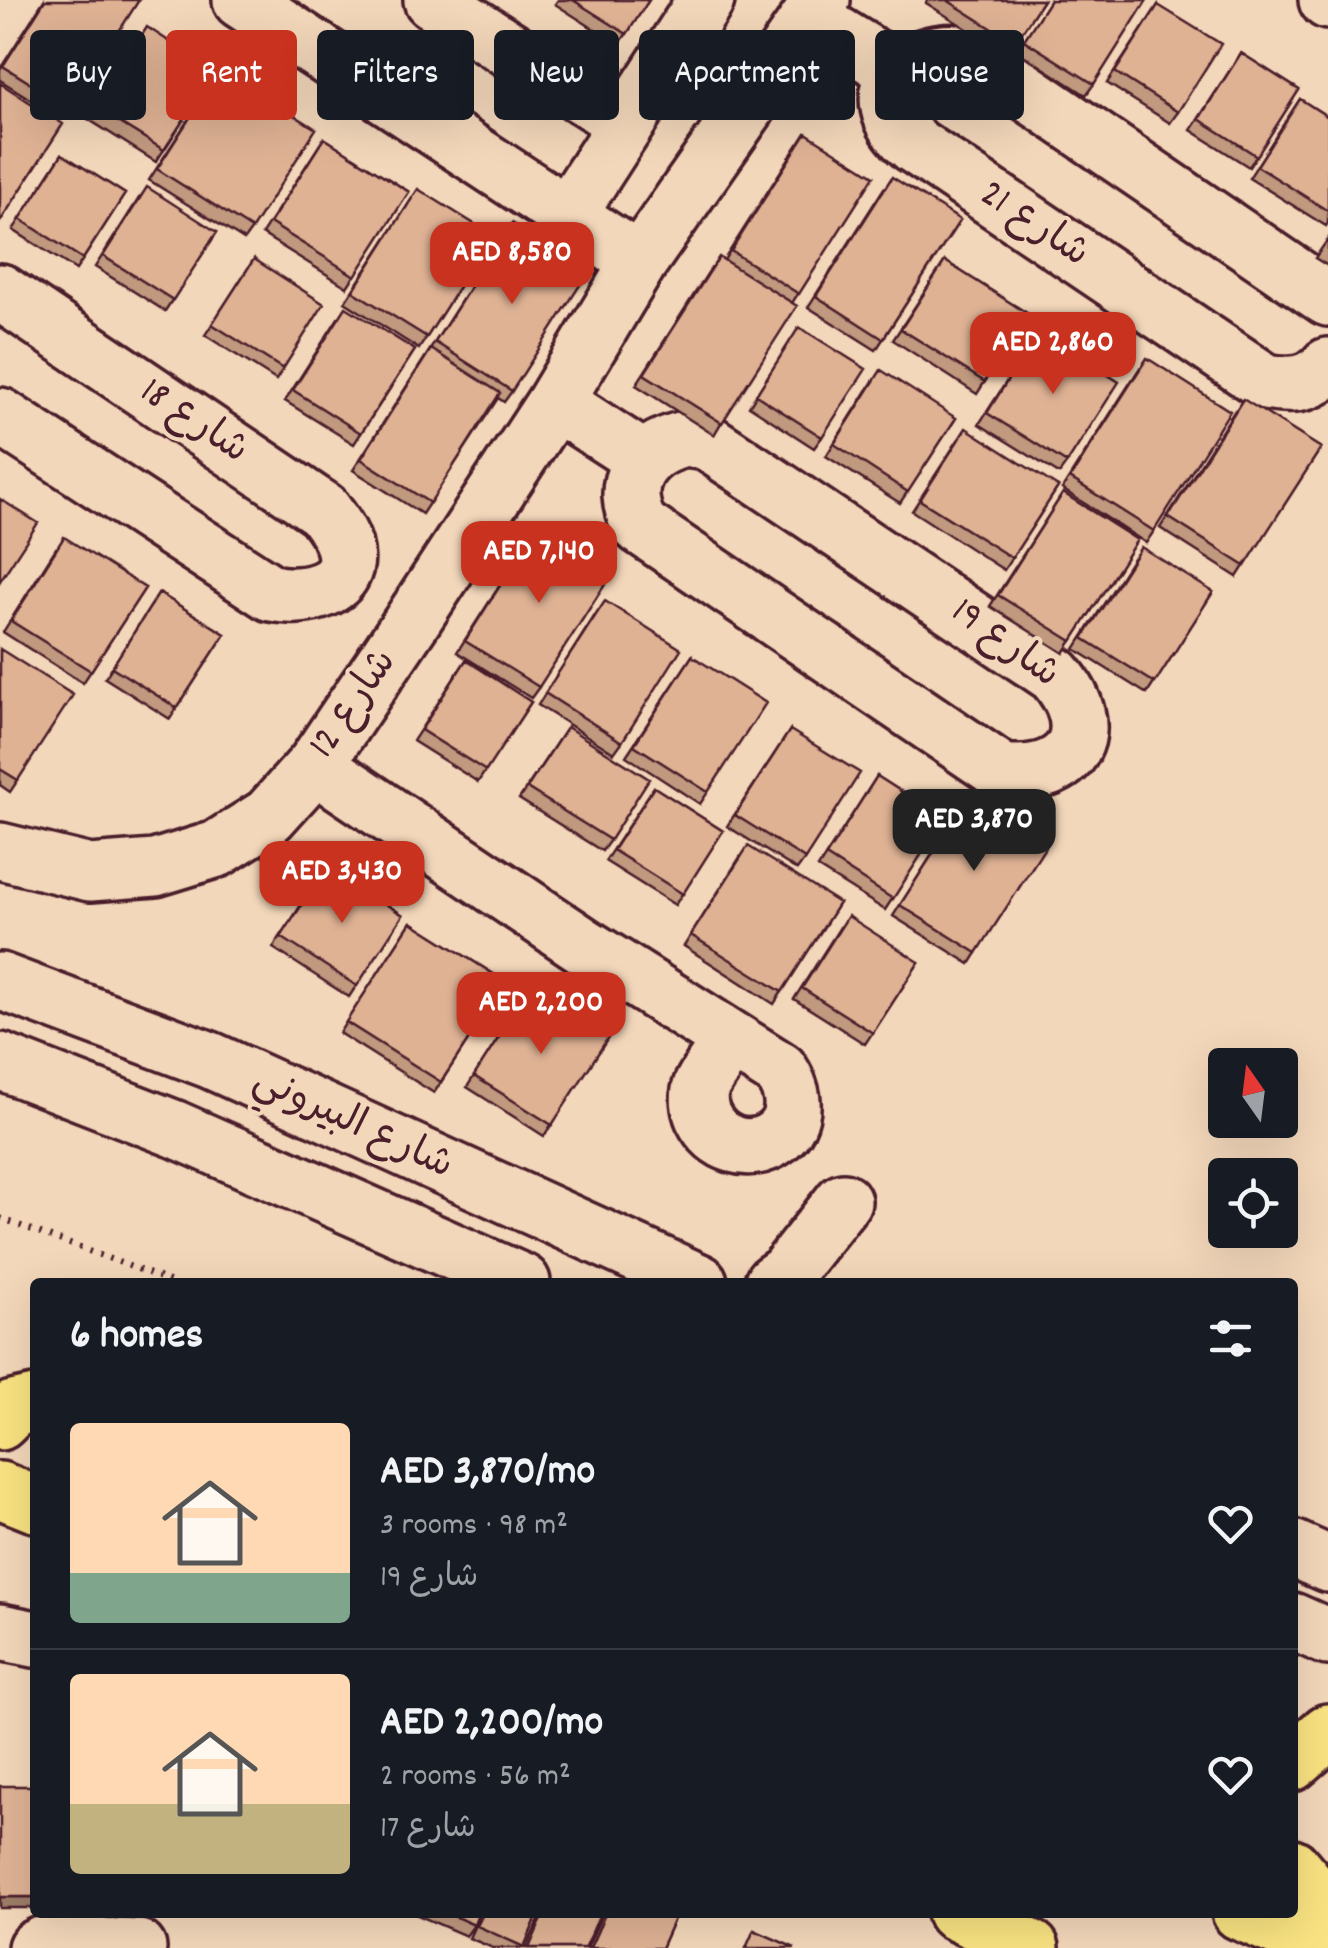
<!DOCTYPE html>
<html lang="en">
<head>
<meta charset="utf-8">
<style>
  :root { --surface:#171b24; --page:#20242c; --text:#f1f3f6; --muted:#9ea1a6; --line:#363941; --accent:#c8321e }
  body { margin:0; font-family:Dekko,"Playpen Sans Arabic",sans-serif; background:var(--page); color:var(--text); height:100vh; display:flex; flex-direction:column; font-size:38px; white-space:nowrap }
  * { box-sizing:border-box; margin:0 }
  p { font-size:32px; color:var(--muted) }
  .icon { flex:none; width:55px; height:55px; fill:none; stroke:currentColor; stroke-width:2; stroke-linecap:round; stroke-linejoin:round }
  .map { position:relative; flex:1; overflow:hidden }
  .panel { position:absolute; left:30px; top:1278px; width:1268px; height:640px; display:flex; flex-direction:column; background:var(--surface); border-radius:10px; box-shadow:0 10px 40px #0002 }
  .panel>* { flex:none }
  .banner { position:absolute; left:30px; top:30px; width:1270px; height:90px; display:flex; gap:20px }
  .needle { width:65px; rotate:346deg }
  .buttons { position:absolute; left:1208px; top:1048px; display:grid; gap:20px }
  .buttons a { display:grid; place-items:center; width:90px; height:90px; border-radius:10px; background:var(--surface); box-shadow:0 10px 40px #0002; font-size:50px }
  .price { position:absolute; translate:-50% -85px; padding:0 22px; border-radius:20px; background:var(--accent); color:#fff; font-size:32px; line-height:65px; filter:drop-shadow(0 2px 5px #0008) }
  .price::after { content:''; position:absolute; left:50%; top:60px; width:30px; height:22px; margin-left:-15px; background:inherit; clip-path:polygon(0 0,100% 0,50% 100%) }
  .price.on { background:#222; color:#fff }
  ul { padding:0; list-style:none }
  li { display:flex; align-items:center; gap:30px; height:250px; padding:0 40px }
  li+li { border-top:2px solid var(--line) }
  li span { display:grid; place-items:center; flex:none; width:280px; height:200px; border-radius:10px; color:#555 }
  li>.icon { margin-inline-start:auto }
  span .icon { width:120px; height:120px; fill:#fffc; stroke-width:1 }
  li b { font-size:42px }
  h2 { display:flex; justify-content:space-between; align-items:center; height:120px; padding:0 40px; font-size:42px }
  .tag { padding:0 35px; border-radius:10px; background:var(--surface); box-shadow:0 10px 40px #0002; font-size:35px; line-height:90px }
  .tag.on { background:var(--accent); color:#fff }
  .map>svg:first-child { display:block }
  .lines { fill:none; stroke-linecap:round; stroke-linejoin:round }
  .minor-casing { stroke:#4a1f2b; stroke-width:62 }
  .major-casing { stroke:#4a1f2b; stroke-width:62 }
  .path { stroke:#4a1f2b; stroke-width:6; stroke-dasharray:2.5 8; stroke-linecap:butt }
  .minor { stroke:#f3d7ba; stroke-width:55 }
  .major { stroke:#f8e281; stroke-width:55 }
  .wall { fill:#c0997f; stroke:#4a1f2b; stroke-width:2.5 }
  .shaded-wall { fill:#9c7d68; stroke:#4a1f2b; stroke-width:2.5 }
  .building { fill:#dfb294; stroke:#4a1f2b; stroke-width:2.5 }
  .labels { text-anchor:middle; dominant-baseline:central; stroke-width:8; stroke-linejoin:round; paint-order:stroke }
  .street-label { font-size:40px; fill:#4a1f2b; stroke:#f3d7ba }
</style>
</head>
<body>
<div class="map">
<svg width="1328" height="1948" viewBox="0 0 1328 1948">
  <rect width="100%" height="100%" fill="#f3d7ba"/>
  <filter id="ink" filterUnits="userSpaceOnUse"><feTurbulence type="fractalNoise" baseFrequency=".01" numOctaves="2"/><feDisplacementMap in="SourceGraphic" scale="20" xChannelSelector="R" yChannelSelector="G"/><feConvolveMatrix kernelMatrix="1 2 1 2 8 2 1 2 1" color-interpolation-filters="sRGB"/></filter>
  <g filter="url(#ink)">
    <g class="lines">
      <defs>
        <path id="minor" d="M241 0 639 262
          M432 0 626 123
          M1327 0 1328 1
          M810 18 898 72
          M568 214 706 0
          M0 292 323 510C331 521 340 532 344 546 356 591 303 600 271 593L0 416
          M1328 298 971 54C905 43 856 95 914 145L1265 382C1290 386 1310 387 1328 366
          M555 402 643 459
          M685 439 707 442 1055 675C1102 730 1074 781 1002 772L640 526C617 483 640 450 685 439Z
          M315 765 584 946 780 1070C825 1138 732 1177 703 1117 699 1108 698 1096 701 1087 708 1071 722 1055 731 1041
          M0 851 90 873 155 868 217 849 269 816 315 765 410 624 555 402 639 262 822 0
          M0 981 210 1060 699 1282
          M0 1061 175 1129 522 1282
          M773 1282 786 1273 843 1201
          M1292 1548 1328 1564
          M1292 1621 1328 1637
          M0 1632 35 1639
          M36 1948 44 1944 138 1948"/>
        <path id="major" d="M0 1422 13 1409 35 1404
          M0 1490 35 1504
          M1292 1763 1328 1732
          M1292 1867 1328 1909
          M955 1912 1031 1948
          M1240 1912 1325 1948"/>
      </defs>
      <use href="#minor" class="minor-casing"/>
      <use href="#major" class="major-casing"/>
      <path class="path" d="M0 1218 172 1282"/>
      <use href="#minor" class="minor"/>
      <use href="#major" class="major"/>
    </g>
    <path class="wall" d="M44 0 70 108 62 119 0 80V69Z
      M558 0H649L619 45 555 4Z
      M927 0H1043L1007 54 926 3Z
      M1050 0 1094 84 1086 95 1017 51Z
      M1158 5 1178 112 1170 123 1107 83Z
      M139 39 215 71 156 162 88 119Z
      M1241 53 1299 90 1249 167 1191 130Z
      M221 69 252 229 244 240 149 180Z
      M1300 99 1328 117V223L1326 226 1249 178Z
      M324 138 409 192 347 287 262 234Z
      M798 144 874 176 792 303 714 435 636 385 711 268 724 260Z
      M62 154 125 194 76 270 13 230Z
      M884 188 960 220 876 350 808 307Z
      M139 198 217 232 165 311 95 267Z
      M411 200 492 235 419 349 345 302Z
      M504 234 512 391 504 402 498 398 422 514 353 470Z
      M1328 239V266L1315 258Z
      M254 259 283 369 276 380 205 335Z
      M945 261 1028 314 977 394 893 340Z
      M338 318 415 350 354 444 285 401Z
      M1039 331 1067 463 1059 474 979 424Z
      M792 339 822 437 814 448 749 406Z
      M1139 369 1154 531 1146 543 1062 489Z
      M873 381 956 418 900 503 826 456Z
      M1235 410 1321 448 1237 577 1160 528Z
      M958 440 1058 487 1004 570 912 511Z
      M1063 493 1137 540 1064 653 990 606Z
      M532 535 539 687 531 698 457 652Z
      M56 548 145 588 83 683 3 632Z
      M1133 558 1213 592 1147 694 1075 649Z
      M159 593 225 634 170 719 105 678Z
      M597 612 622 742 614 753 538 705Z
      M0 649 18 780 10 792 0 785Z
      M692 656 708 792 700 804 626 756Z
      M466 660 531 702 478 782 413 741Z
      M567 727 610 840 602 851 519 799Z
      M790 730 805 859 797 870 727 826Z
      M877 776 944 819 885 910 818 868Z
      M654 787 723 831 675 905 605 861Z
      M963 806 977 953 970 964 893 916Z
      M740 857 839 903 774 1004 684 946Z
      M326 867 403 915 349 997 273 948Z
      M411 922 506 982 434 1093 339 1033Z
      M840 927 919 962 865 1044 794 999Z
      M530 989 608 1038 544 1136 467 1087Z
      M415 1912H479L474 1925 466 1936 415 1914Z
      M481 1912H539L523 1948H493L469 1938Z
      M543 1912H601L585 1948H526Z
      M603 1912H677L661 1948H587Z"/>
    <path class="shaded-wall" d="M0 1897H35V1908H0Z"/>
    <path class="building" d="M45 0H139L70 108 3 66Z
      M573 0H649L627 34Z
      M947 0H1043L1015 43Z
      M1050 0H1147L1094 84 1024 40Z
      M1158 5 1221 44 1178 112 1115 72Z
      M147 27 215 71 164 150 96 108Z
      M1241 53 1299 90 1257 156 1199 119Z
      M221 69 316 129 252 229 157 169Z
      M0 83 63 124 0 222Z
      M1300 99 1328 117V211L1257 166Z
      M806 133 874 176 799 294 731 251Z
      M324 138 409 192 355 276 270 223Z
      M62 154 125 194 83 259 20 219Z
      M892 177 960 220 883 339 816 296Z
      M147 187 217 232 173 300 103 256Z
      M418 189 492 235 427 337 353 291Z
      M512 223 589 271 512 391 435 342Z
      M719 257 797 306 722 423 644 374Z
      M254 259 324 304 283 369 212 324Z
      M945 261 1028 314 985 382 901 329Z
      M346 307 415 350 361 433 293 390Z
      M799 327 866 369 822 437 756 395Z
      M1039 331 1119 382 1067 463 987 413Z
      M431 349 500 393 430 503 361 459Z
      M1147 358 1230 411 1154 531 1070 478Z
      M881 370 956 418 908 492 834 444Z
      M1243 399 1321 448 1245 566 1168 517Z
      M966 428 1058 487 1012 558 920 500Z
      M1063 493 1137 540 1072 641 998 595Z
      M0 499 38 523 0 581Z
      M539 524 613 572 539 687 465 641Z
      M64 537 145 588 91 671 11 621Z
      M1141 547 1213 592 1155 683 1083 638Z
      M159 593 225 634 177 708 112 667Z
      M605 601 681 649 622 742 545 693Z
      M0 649 73 695 18 780 0 769Z
      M692 656 766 703 708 792 634 745Z
      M466 660 531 702 486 771 421 730Z
      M567 727 649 779 610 840 527 788Z
      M790 730 860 773 805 859 735 815Z
      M877 776 944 819 893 899 826 856Z
      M654 787 723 831 683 894 613 850Z
      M971 794 1048 843 977 953 900 905Z
      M748 846 839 903 782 992 691 935Z
      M326 867 403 915 357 986 281 937Z
      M848 916 919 962 873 1033 802 988Z
      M411 922 506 982 441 1082 346 1022Z
      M530 989 608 1038 552 1125 474 1076Z
      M0 1786H35V1897H0Z
      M445 1912H479L474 1925Z
      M484 1912H539L524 1947 477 1926Z
      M545 1912H601L585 1948H529Z
      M606 1912H677L661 1948H590Z
      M754 1930 795 1948H746Z"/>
  </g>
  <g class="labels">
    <g class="street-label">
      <text transform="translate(1033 226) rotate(34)">شارع 21</text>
      <text transform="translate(193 423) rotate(34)">شارع 18</text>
      <text transform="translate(1004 645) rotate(36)">شارع 19</text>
      <text transform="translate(355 705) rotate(-55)">شارع 12</text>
      <text transform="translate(352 1125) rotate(25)">شارع البيروني</text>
    </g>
  </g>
</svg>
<div class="buttons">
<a><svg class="needle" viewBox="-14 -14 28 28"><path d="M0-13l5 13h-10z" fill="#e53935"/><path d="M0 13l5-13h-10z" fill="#9ea1a6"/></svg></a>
<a><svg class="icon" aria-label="locate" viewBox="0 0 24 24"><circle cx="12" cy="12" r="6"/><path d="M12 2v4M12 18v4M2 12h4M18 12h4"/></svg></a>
</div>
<b class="price" style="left:512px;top:307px">AED 8,580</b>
<b class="price" style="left:1053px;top:397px">AED 2,860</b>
<b class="price" style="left:539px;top:606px">AED 7,140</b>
<b class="price on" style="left:974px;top:874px">AED 3,870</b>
<b class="price" style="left:342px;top:926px">AED 3,430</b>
<b class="price" style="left:541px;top:1057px">AED 2,200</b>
<div class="banner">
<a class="tag">Buy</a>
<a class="tag on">Rent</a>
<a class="tag">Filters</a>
<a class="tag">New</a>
<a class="tag">Apartment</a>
<a class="tag">House</a>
</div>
<section class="panel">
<h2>6 homes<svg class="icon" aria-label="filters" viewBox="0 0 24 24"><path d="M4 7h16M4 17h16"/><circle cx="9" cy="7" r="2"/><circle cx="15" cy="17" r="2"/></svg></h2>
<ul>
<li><span style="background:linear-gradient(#ffd9b3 75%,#7fa58c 0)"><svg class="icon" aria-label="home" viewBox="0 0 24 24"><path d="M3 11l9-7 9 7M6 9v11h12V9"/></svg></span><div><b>AED 3,870/mo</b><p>3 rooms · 98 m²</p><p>شارع 19</p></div><svg class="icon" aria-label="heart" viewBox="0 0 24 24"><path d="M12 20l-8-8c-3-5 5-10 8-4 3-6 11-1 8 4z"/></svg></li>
<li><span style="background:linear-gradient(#ffd9b3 65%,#c2b280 0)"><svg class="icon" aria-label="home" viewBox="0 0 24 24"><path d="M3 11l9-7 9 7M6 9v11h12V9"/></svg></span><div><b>AED 2,200/mo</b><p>2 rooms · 56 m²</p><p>شارع 17</p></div><svg class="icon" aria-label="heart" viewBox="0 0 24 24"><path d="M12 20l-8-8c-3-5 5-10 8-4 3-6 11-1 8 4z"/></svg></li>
</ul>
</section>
</div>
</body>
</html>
